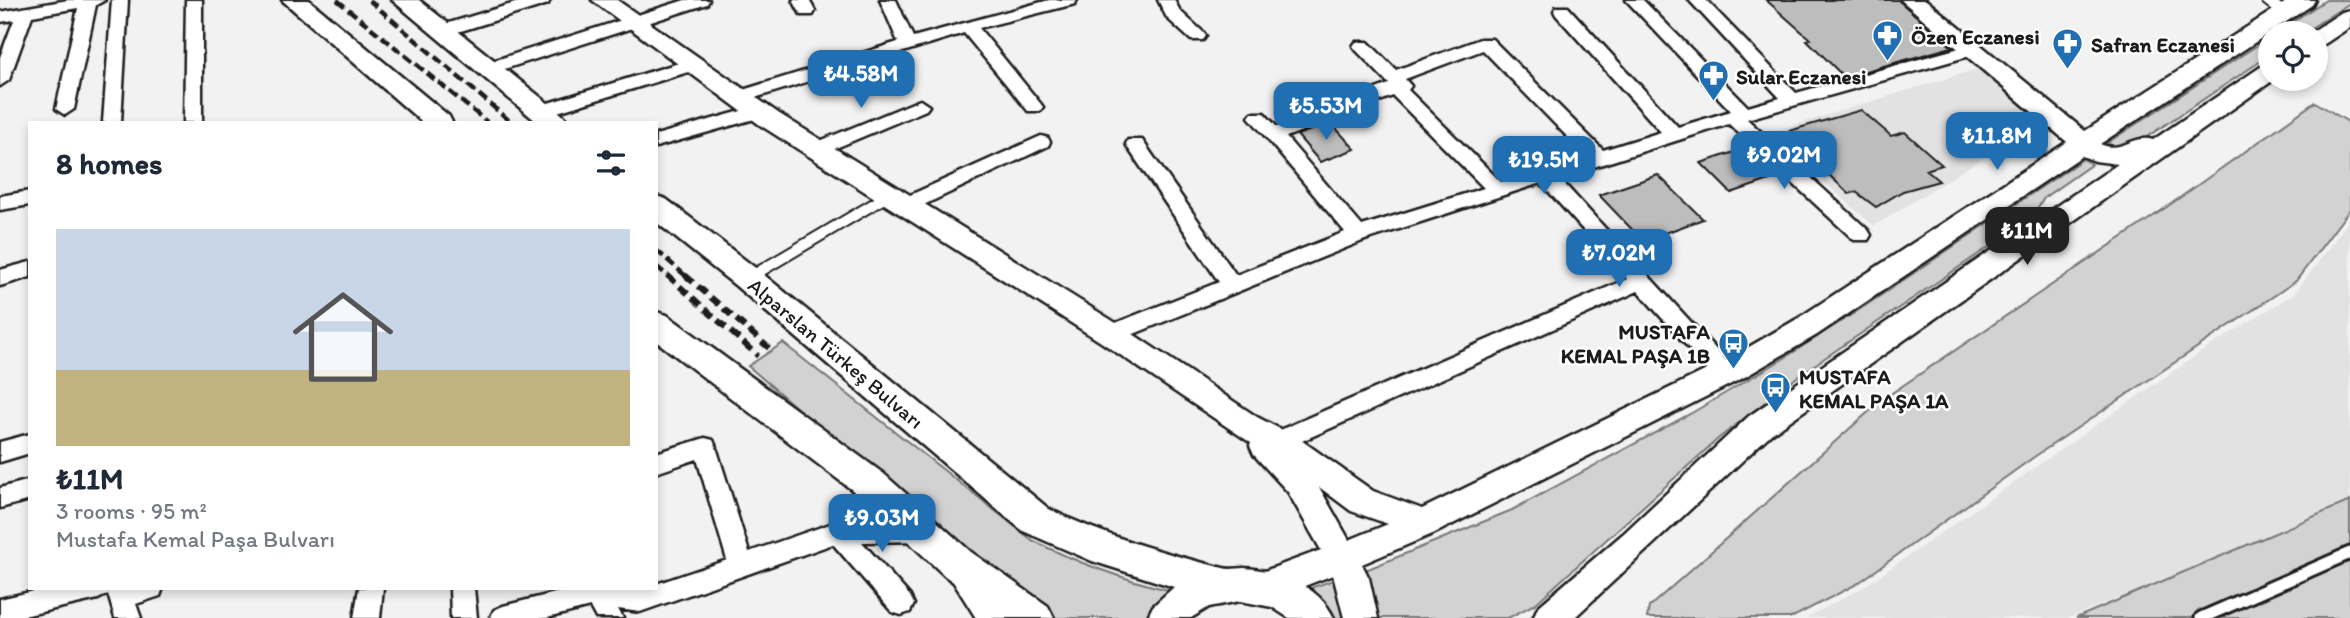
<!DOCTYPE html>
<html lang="en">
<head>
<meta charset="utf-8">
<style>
  :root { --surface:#fff; --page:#f6f6f7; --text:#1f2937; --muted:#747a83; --accent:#1f6fb2 }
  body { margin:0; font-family:Itim,sans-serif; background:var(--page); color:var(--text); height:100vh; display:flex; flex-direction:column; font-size:26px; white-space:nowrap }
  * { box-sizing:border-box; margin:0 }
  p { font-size:23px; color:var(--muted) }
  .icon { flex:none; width:38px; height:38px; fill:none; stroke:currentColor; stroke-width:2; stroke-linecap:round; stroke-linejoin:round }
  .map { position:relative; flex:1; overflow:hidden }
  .side { position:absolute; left:28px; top:121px; width:630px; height:469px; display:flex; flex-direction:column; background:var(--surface); border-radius:0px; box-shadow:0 4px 10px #0003 }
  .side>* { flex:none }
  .controls { position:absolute; left:2258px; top:21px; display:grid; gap:14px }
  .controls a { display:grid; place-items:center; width:70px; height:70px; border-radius:50%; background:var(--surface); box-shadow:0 4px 10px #0003; font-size:35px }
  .price { position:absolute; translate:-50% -60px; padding:0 16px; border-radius:14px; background:var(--accent); color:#fff; font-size:23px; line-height:46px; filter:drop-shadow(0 2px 4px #0008) }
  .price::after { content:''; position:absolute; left:50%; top:42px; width:21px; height:16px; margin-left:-10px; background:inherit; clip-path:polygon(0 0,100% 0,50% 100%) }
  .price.on { background:#222; color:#fff }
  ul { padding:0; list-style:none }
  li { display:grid; align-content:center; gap:14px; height:371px; padding:0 28px }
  li span { display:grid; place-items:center; height:217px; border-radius:0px; color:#555 }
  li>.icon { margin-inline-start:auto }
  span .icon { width:126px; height:126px; fill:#fffc; stroke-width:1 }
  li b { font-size:30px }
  h2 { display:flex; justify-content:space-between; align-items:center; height:84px; padding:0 28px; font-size:30px }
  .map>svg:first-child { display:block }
  .built { fill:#e2e2e2 }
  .green { fill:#d2d2d2; stroke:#777; stroke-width:2 }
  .building { fill:#bdbdbd; stroke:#1c1c1c; stroke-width:2 }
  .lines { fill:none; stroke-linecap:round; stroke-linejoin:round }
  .lane-far1-casing { stroke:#1c1c1c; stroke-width:14 }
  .lane-casing { stroke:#1c1c1c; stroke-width:17 }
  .street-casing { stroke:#1c1c1c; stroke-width:5 }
  .secondary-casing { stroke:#1c1c1c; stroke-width:5 }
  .primary-casing { stroke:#1c1c1c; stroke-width:5 }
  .lane-far1 { stroke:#fff; stroke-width:10 }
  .lane { stroke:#fff; stroke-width:11 }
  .street { fill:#fff; fill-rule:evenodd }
  .secondary { fill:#fff; fill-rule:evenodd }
  .primary { fill:#fff; fill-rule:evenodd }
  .rail-far1 { stroke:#1c1c1c; stroke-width:4.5; stroke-dasharray:10 4.5; stroke-linecap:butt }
  .rail { stroke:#1c1c1c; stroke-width:6; stroke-dasharray:11 6; stroke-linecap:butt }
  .labels { text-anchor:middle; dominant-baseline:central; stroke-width:5; stroke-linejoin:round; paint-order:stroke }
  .poi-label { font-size:21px; font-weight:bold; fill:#1c1c1c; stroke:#fff; text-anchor:start }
  .street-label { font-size:21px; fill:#1c1c1c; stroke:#fff }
</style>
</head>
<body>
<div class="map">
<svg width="2350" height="618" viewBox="0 0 2350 618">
  <rect width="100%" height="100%" fill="#f2f2f2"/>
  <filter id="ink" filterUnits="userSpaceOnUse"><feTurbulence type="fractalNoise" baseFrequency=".0143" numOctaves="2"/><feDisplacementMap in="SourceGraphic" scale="14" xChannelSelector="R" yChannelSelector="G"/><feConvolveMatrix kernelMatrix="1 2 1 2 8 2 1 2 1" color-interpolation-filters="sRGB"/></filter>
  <g filter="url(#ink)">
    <path class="built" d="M1984 67 2037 124 1874 226 1768 133Z
      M2350 219V502L2069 618H1806L1862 588 2204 350 2295 293Z"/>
    <path class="green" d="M2326 0H2350V3L2303 33H2275Z
      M2270 37V55L2124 152 2107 143Z
      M2315 102 2350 123V209L2296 281 2034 457 1857 584 1791 618H1647L1649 607 1883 399 2161 211Z
      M2083 159 2092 164 2045 197 2029 220 1801 374 1719 438 1535 604 1508 618H1377L1363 571 1512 510 1690 414 1783 359 1868 304Z
      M783 343 1032 540C1077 563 1122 579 1172 591L1152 618H1054L896 493 748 366Z
      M2350 501V618H2076Z
      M1339 578 1350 618H1335L1330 611 1302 591Z"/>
    <path class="building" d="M1766 0H1898L1952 47 1844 77 1807 40 1810 39Z
      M1861 110 1891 136 1905 132 1942 165 1926 170 1939 181 1903 191 1876 207 1856 192 1849 194 1829 175 1823 177 1812 166 1805 169 1774 140 1792 134 1789 131Z
      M1331 123 1355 149 1320 162 1297 135Z
      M1750 147 1781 176 1731 193 1701 163Z
      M1658 175 1703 219 1643 241 1599 195Z"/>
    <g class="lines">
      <defs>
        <path id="lane-far1" d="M2267 0 2284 13
          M750 277 889 195"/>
        <path id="lane" d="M750 277 753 275
          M2201 618 2350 553"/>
        <path id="street" d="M68 0H105L96 5 74 109 65 115 56 109 78 8 32 16 9 80 0 86V57L14 20 0 22V12Z
          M112 0H128L121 122H103Z
          M186 0H202V122H184Z
          M525 0H550L548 4 448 35 442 36 433 31 436 27Z
          M685 0H709L707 4 495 72 489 74 480 68 483 64Z
          M793 0H809L815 11 813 15H801Z
          M880 0H896L913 37 1049 0H1077L1075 4 979 28 1040 103 1043 107 1040 111H1028L964 33 745 101H733L730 97 733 93 898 42Z
          M1158 0H1174L1180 11 1203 32 1206 36 1203 40H1191L1167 18Z
          M1626 0H1643L1748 107 1780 98 1689 0H1706L1796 93 1974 44 1983 49 1980 53 1747 119 1868 230 1871 235 1868 240H1854L1729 124 1559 178 1733 368 1736 374 1733 380 1725 383 1717 380 1638 291 1275 453 1267 455 1259 453 1256 446 1259 439 1627 279 1541 183 1365 240 1119 340 1111 342 1103 340 1100 334 1103 328 1219 282 1128 148 1126 144 1128 140H1142L1236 275 1345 232 1249 117 1252 113H1264L1277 127 1389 84 1356 50 1353 46 1356 42H1368L1396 70 1480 39H1492L1603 150 1661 132 1556 15 1554 11 1556 7H1568L1678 127 1731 111ZM1483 50 1586 156 1501 182 1408 90 1411 86 1405 79ZM1393 96 1484 188 1362 226 1286 137Z
          M692 59 701 65 698 69 541 117 532 111 535 107Z
          M920 100 929 106 926 110 824 153H810L808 149 810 145Z
          M759 106 765 108 768 112 765 116 656 147V135Z
          M1041 136 1048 138 1050 142 1048 146 913 210H899L896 205 899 200Z
          M30 191V205L0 210V196Z
          M30 262V277L0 286V270Z
          M30 434V453L0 462V442Z
          M705 438 713 440 716 447 749 552 830 524 864 478 872 475 880 478 884 485 859 521H926L935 524 938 531 935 538 926 541 862 542 910 596 914 604 910 612 901 615 892 612 833 544 640 612 618 609 623 618H596L590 607 547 618H490L494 610 503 606 575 588H656V584L727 560 697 459 656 473V453Z
          M30 480V500L0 508V488Z
          M47 588H163L160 596 136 604 141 618H115L108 594 98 599 15 618H0V599Z
          M359 588H383L380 618H354Z
          M450 588H474L477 618H451Z"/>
        <path id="secondary" d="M592 0H617L778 113 1121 326 1257 417 1301 440 1373 491 1422 509 1723 362 1797 319 2067 142 1901 0H1926L2085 131 2289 0H2315L2312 5 2100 144C2122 154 2133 134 2153 140L2262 66 2270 64V79H2275L1771 434 1574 618H1533L1538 607 1624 533 1749 416 2118 164 2095 161 2082 156 1817 335 1743 378 1435 533 1362 564 1369 578 1378 618H1344L1333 575 1263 602 1251 598 1246 587 1251 576 1321 550 1288 492 1254 455 1250 446 1251 443 1101 342 760 125ZM1319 487 1351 511 1388 524 1349 540Z
          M2350 10V27L2323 45 2315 47V33H2310L2342 12Z
          M966 560 978 565 1012 618H976L949 575 954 565Z"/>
        <path id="primary" d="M282 0H309L449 116 452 122H422Z
          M392 0H419L564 116 567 122H537Z
          M656 196 666 199 758 270 1049 509C1104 536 1163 553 1223 568 1230 570 1237 568 1244 568 1262 569 1280 574 1296 581 1313 590 1326 601 1334 618H1289L1272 607 1240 601 1209 607 1191 618H1147L1153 606 1174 587 1092 561 1023 531 736 286 656 222Z
          M656 312 667 315 884 474 971 552 1048 606 1054 618H1004L945 576 860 496 656 341Z"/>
      </defs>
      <use href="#lane-far1" class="lane-far1-casing"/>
      <use href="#lane" class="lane-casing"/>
      <use href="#street" class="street-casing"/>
      <use href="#secondary" class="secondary-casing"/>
      <use href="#primary" class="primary-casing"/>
      <use href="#lane-far1" class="lane-far1"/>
      <use href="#lane" class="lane"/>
      <use href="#street" class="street"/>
      <use href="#secondary" class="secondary"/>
      <use href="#primary" class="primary"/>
      <path class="rail-far1" d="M337 0 487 122
        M369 0 511 122
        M656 250 687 277
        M656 266 669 277"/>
      <path class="rail" d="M667 275 758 356
        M685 275 769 348"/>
    </g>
  </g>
  <defs>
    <symbol id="pharmacy-pin" viewBox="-11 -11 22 30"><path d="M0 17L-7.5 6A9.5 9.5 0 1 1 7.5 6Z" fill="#1f6fb2" stroke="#fff"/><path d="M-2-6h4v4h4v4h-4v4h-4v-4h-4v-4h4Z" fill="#fff"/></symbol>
    <symbol id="bus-pin" viewBox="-11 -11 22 30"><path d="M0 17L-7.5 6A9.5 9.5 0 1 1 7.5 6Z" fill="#1f6fb2" stroke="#fff"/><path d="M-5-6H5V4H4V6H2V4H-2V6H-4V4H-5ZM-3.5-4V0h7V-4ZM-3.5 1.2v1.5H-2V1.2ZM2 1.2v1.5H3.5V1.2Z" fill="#fff"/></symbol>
  </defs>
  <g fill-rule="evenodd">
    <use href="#pharmacy-pin" x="1870" y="18" width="35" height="47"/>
    <use href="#pharmacy-pin" x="2050" y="26" width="35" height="47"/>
    <use href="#pharmacy-pin" x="1696" y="58" width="35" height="47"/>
    <use href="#bus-pin" x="1716" y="326" width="35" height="47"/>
    <use href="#bus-pin" x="1758" y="370" width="35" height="47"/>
  </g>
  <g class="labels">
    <g class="poi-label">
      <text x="1911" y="36">Özen Eczanesi</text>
      <text x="2091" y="44">Safran Eczanesi</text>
      <text x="1736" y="76">Sular Eczanesi</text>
      <text x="1710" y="331" text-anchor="end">MUSTAFA<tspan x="1710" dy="24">KEMAL PAŞA 1B</tspan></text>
      <text x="1799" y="376">MUSTAFA<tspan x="1799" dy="24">KEMAL PAŞA 1A</tspan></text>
    </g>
    <g class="street-label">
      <text transform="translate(836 353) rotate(40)">Alparslan Türkeş Bulvarı</text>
    </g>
  </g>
</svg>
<div class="controls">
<a><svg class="icon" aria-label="locate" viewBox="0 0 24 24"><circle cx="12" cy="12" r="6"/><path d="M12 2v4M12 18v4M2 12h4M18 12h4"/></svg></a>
</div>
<b class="price" style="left:861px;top:110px">₺4.58M</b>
<b class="price" style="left:1326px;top:142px">₺5.53M</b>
<b class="price" style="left:1997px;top:172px">₺11.8M</b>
<b class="price" style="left:1784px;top:191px">₺9.02M</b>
<b class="price" style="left:1544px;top:196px">₺19.5M</b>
<b class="price on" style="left:2027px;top:267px">₺11M</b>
<b class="price" style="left:1619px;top:289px">₺7.02M</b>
<b class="price" style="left:882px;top:554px">₺9.03M</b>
<section class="side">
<h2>8 homes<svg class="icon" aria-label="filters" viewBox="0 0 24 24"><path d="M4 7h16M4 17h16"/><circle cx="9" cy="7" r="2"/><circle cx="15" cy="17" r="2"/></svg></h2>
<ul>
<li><span style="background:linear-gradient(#c9d6e8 65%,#c2b280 0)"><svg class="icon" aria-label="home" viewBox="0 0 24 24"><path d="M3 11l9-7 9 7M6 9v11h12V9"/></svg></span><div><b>₺11M</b><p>3 rooms · 95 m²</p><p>Mustafa Kemal Paşa Bulvarı</p></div></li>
</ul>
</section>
</div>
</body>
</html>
